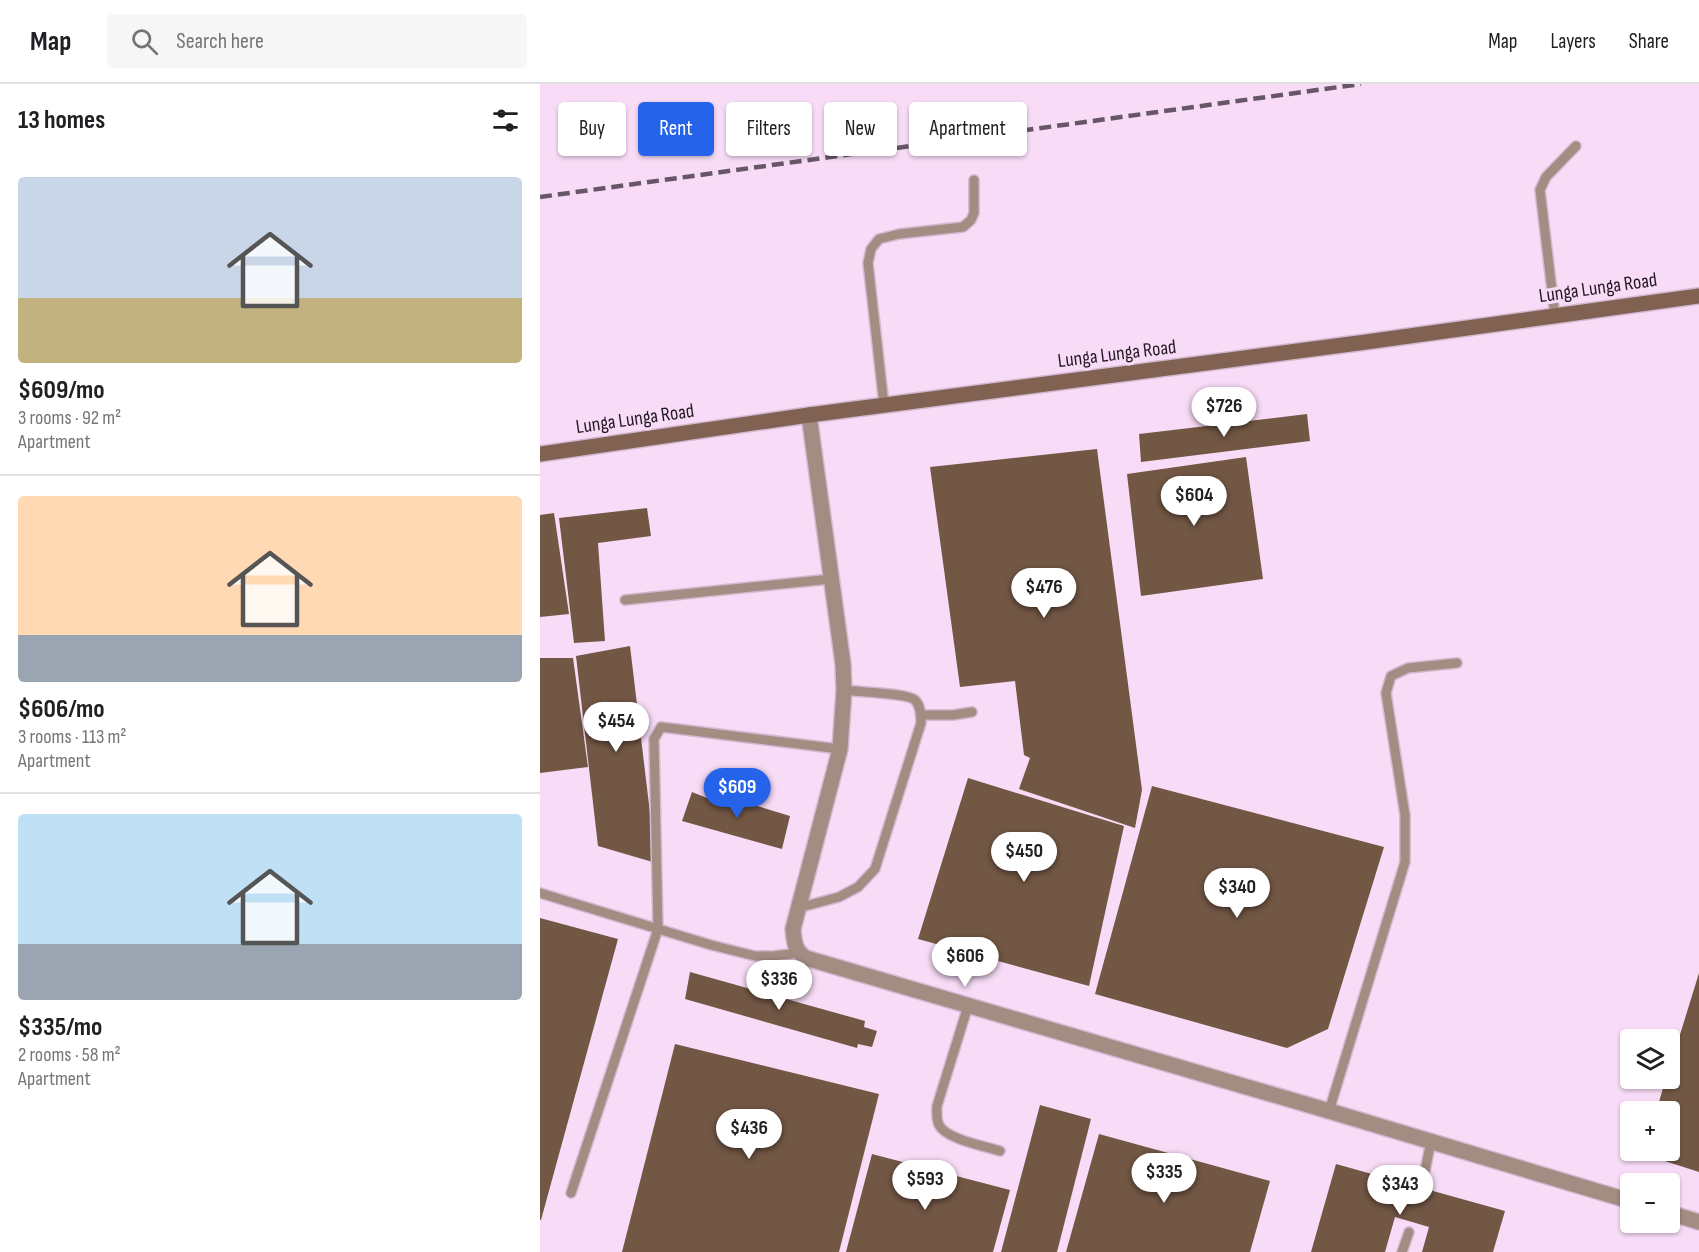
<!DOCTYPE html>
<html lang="en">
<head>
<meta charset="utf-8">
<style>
  :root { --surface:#fff; --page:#f6f6f6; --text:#202124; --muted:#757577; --line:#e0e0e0; --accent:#2563eb }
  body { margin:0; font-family:"Sofia Sans Condensed",sans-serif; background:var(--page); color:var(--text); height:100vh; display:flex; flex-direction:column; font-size:22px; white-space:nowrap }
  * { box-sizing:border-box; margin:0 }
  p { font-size:20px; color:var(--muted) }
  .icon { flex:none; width:33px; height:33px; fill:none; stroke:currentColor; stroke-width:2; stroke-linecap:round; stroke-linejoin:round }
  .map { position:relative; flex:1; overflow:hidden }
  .side { display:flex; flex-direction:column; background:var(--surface); width:540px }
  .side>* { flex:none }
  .guide { position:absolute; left:18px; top:18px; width:570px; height:54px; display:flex; gap:12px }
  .controls { position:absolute; left:1080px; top:945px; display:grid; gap:12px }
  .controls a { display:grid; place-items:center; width:60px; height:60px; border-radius:6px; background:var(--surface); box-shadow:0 2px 4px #0004; font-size:30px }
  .price { position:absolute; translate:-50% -51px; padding:0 14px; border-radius:21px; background:#fff; color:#222; font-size:20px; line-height:39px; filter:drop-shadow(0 2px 3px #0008) }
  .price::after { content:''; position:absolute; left:50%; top:36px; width:18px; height:14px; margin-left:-9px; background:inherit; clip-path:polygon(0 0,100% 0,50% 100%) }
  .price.on { background:var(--accent); color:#fff }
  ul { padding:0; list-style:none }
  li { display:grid; align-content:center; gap:12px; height:318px; padding:0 18px }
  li+li { border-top:2px solid var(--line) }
  li span { display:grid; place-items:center; height:186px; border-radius:6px; color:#555 }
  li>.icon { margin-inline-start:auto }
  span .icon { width:108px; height:108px; fill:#fffc; stroke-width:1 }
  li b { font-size:26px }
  h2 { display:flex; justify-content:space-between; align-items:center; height:72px; padding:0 18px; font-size:26px }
  .chip { padding:0 21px; border-radius:6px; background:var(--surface); box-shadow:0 2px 4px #0004; font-size:21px; line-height:54px }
  .chip.on { background:var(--accent); color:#fff }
  header { display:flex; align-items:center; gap:36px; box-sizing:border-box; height:84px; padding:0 30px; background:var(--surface); border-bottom:2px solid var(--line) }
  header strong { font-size:28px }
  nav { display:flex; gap:33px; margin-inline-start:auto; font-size:21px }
  .search { width:420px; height:54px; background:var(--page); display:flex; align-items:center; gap:15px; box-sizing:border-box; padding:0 21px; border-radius:6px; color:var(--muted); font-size:22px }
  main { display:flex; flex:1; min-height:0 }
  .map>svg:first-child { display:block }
  .building { fill:#735745 }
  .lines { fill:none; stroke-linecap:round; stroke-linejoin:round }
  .service-casing { stroke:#d2b9d1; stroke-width:12 }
  .minor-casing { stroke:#d2b9d1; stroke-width:18 }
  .secondary-casing { stroke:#d2b9d1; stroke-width:18 }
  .service { stroke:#a38c82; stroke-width:9 }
  .minor { stroke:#a38c82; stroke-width:15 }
  .secondary { stroke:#816152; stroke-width:15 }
  .rail { stroke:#675766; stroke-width:4.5; stroke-dasharray:12 6; stroke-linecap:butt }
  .labels { text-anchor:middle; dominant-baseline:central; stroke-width:6; stroke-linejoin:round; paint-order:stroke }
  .street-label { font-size:20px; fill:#241a23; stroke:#f8dcf7 }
</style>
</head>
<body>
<header>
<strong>Map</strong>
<div class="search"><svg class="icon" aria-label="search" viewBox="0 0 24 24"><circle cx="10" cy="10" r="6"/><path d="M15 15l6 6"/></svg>Search here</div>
<nav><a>Map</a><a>Layers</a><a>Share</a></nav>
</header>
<main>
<section class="side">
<h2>13 homes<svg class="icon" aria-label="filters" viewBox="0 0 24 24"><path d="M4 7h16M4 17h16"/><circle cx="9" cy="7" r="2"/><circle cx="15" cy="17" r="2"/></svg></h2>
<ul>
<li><span style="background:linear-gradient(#c9d6e8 65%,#c2b280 0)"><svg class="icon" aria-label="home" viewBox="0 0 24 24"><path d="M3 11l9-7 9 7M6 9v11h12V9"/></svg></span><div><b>$609/mo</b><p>3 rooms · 92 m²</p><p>Apartment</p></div></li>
<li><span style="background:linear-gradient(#ffd9b3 75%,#9aa5b1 0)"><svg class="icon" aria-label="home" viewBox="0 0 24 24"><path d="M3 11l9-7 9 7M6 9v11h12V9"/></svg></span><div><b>$606/mo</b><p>3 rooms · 113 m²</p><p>Apartment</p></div></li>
<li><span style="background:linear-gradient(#bfe0f5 70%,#9aa5b1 0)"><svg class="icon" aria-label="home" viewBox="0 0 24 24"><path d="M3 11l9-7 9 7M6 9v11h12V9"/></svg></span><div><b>$335/mo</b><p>2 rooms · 58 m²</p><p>Apartment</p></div></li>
</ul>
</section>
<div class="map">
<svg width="1159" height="1168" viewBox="0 0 1159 1168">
  <rect width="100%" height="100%" fill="#f8dcf7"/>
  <path class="building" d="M767 330 770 357 601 378 599 350Z
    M557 365 602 706 595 744 479 705 490 674 484 671 475 597 420 603 390 383Z
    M706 373 723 495 601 512 587 390Z
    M107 424 111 452 58 459 65 557 34 559 19 434Z
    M14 429 29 530 0 533V431Z
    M90 562 116 779 58 762 36 572Z
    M0 574H33L48 683 0 689Z
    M428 694 584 742 549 902 378 855Z
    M612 702 844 763 788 945 747 964 555 910Z
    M152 708 167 714 171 708 250 732 242 765 142 737Z
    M0 834 78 855 1 1136H0Z
    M150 888 325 937 324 943 337 947 332 963 318 960 317 964 145 915Z
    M1159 889V1088L1103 1070 1104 1066H1130V1028H1116L1126 994H1130V983Z
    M135 960 339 1010 299 1168H82Z
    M500 1021 551 1035 517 1168H461Z
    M559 1050 730 1097 710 1168H526Z
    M332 1070 470 1106 453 1168H306Z
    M796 1080 965 1127 953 1168H882L889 1143 855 1133 845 1168H771Z"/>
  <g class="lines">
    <defs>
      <path id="service" d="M1015 232 1000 106 1006 93 1036 62
        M344 321 328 179 331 165 339 155 359 150 423 143 431 136 434 129V96
        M85 516 291 495
        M381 631H413L432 628
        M0 809 171 861 215 872H233L258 869
        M258 824 299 813 318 803 335 785 381 639C381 632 381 622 375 616 368 609 317 608 304 606
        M428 922 397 1022C397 1028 396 1035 399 1041 406 1055 444 1062 460 1067
        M789 1027 865 778V731L846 609 851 592 868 584 917 579
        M882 1102 891 1057
        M31 1109 118 845 114 655 121 643 300 665
        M862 1168 869 1148"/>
      <path id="minor" d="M269 331 303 580 304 606 300 665 253 845C254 858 255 867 266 874L789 1027 1090 1117
        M1130 1129 1159 1138"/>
      <path id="secondary" d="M0 370 269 331 826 258 1159 212"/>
    </defs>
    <use href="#service" class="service-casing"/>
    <use href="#minor" class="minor-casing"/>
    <use href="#secondary" class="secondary-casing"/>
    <use href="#service" class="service"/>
    <use href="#minor" class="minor"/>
    <use href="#secondary" class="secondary"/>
    <path class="rail" d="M0 113 821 0"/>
  </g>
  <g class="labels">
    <g class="street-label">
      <text transform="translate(1058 204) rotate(-8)">Lunga Lunga Road</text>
      <text transform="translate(577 270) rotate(-7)">Lunga Lunga Road</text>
      <text transform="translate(95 335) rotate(-8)">Lunga Lunga Road</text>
    </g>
  </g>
</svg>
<div class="controls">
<a><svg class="icon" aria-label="layers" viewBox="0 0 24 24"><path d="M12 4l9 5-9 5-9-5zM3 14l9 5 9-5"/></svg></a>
<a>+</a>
<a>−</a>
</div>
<b class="price" style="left:684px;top:354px">$726</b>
<b class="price" style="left:654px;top:443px">$604</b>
<b class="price" style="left:504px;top:535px">$476</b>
<b class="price" style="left:76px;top:669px">$454</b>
<b class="price on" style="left:197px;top:735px">$609</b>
<b class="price" style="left:484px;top:799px">$450</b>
<b class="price" style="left:697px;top:835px">$340</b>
<b class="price" style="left:425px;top:904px">$606</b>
<b class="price" style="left:239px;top:927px">$336</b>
<b class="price" style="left:209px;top:1076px">$436</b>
<b class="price" style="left:624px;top:1120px">$335</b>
<b class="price" style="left:385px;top:1127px">$593</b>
<b class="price" style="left:860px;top:1132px">$343</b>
<div class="guide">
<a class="chip">Buy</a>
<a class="chip on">Rent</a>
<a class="chip">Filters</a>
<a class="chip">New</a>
<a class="chip">Apartment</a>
</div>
</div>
</main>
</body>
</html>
